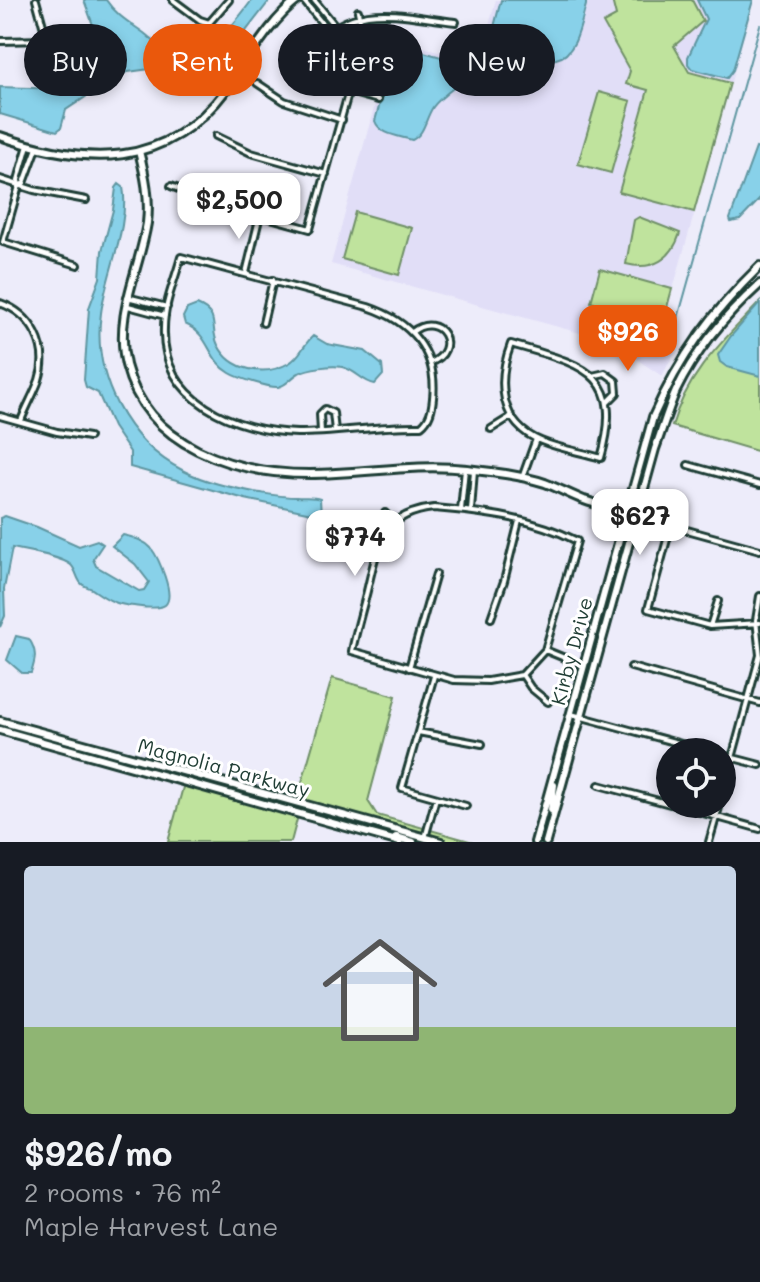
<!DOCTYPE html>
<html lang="en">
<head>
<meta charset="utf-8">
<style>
  :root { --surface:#171b24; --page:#242831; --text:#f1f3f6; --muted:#9ea1a6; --line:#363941; --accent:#ea580c }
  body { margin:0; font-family:Mali,sans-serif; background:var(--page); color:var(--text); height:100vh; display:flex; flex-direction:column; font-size:30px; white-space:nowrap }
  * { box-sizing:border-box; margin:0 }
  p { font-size:26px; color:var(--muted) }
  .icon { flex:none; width:44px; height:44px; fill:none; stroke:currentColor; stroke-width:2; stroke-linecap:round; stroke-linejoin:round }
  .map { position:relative; height:842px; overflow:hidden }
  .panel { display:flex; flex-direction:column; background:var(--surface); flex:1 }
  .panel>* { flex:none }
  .banner { position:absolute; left:24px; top:24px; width:712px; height:72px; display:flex; gap:16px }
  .buttons { position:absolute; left:656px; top:738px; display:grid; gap:16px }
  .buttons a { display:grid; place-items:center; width:80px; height:80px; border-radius:50%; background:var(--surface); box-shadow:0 4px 12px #0003; font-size:40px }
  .price { position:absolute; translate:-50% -68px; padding:0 18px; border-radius:16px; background:#fff; color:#222; font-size:26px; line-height:52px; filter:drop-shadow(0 2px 4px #0008) }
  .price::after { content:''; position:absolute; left:50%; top:48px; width:24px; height:18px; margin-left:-12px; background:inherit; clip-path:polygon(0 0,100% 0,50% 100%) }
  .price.active { background:var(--accent); color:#fff }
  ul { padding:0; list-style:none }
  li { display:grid; align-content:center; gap:16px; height:424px; padding:0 24px }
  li+li { border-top:2px solid var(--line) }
  li span { display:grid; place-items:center; height:248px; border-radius:8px; color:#555 }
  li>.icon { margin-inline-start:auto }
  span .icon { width:144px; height:144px; fill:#fffc; stroke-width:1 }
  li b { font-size:34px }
  .tag { padding:0 28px; border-radius:36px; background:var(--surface); box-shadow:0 4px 12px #0003; font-size:28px; line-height:72px }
  .tag.active { background:var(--accent); color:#fff }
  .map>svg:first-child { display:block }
  .built { fill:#e1def7 }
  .green { fill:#bfe39d; stroke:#6f9068; stroke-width:2 }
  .water { fill:#88d1e9; stroke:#5e96a1; stroke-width:2 }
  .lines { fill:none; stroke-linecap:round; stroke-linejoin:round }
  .stream { stroke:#5e96a1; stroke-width:2 }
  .street-casing { stroke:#1f3d34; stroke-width:10 }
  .secondary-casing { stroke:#1f3d34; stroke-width:12 }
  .street { stroke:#fff; stroke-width:4 }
  .secondary { stroke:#fff; stroke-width:6 }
  .labels { text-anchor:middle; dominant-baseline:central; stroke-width:6; stroke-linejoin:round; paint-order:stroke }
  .street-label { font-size:20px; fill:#1f3d34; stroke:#fff }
</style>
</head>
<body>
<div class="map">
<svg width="760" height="842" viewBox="0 0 760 842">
  <rect width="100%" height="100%" fill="#edecfa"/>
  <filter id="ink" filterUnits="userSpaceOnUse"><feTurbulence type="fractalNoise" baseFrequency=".0125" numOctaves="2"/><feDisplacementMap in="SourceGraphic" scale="16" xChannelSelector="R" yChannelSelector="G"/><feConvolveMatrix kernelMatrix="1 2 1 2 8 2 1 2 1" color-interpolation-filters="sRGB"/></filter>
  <g filter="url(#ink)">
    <path class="built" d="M496 0H754L661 332 666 339 678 346 662 376 641 362 623 345 331 264 393 39 479 62Z"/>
    <path class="green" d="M612 0H692L703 21 674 46 689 72 730 83 694 212 619 192 648 90 626 84 630 71 603 23 616 16Z
      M599 92 631 101 611 173 578 164Z
      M355 212 412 228 399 275 342 259Z
      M639 217 680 233C672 259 653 271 626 264L634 220Z
      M600 269 672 289 663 322 591 302Z
      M760 302V452L672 426C688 372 722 342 760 302Z
      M332 678 396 696 368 801 377 815 473 842H443L296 803Z
      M185 780 299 812 291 842H168Z"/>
    <path class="water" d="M84 0H106C116 15 130 23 144 33 154 41 164 51 175 55 204 66 237 20 252 0H270L209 79 188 73 150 69 128 72 119 75 66 110 61 128 57 131 0 114V87L62 89 71 84 98 56V39Z
      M501 0H586V5C581 22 577 55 556 59 544 62 530 58 517 60 505 61 497 68 487 59V54Z
      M697 0H753L733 70 727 78 692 69 688 64V57L706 19Z
      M406 47 466 64 471 71C465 82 443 93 433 107 425 119 425 134 412 140 399 136 380 135 375 121L394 53 399 48Z
      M756 148 760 149V199L740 220 731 222 730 219Z
      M119 184 123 187C130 225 106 274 101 313 92 376 126 442 184 471 205 482 230 487 254 492 268 494 282 497 296 497 305 498 312 496 320 499L321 515 245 499 130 467V452L113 427 98 393 86 387 84 380 89 308 100 278 102 251 113 210 116 188Z
      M760 303V376L727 367 720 362 718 355 731 336Z
      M197 305C221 315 209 327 218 345 231 371 265 377 289 363 300 357 303 345 313 336L327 344 365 351 382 365 383 375 375 384C362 382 356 370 342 367 332 365 308 368 299 373 291 377 288 385 278 387 270 388 238 378 230 373 207 360 211 335 185 324L183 317 187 309Z
      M5 516 37 527 79 546 97 540 103 544 93 559 96 566 139 591 144 590 149 582 135 564 112 546 123 535C133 537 144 540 151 548 158 557 176 596 165 605 158 610 142 607 134 606 117 605 108 600 95 591 89 586 84 588 80 582 76 576 76 570 71 565 60 556 27 551 12 548L4 589 5 616 0 627V518Z
      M16 636 29 639C37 651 36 659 31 673H22L7 660Z"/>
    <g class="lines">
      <path class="stream" d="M673 336 760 25"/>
      <defs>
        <path id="street" d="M173 0 200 20 209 23 229 0
          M303 0 326 28
          M314 0 333 23
          M0 41 47 40 36 0
          M356 66 325 57 312 49 311 45C361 0 393 15 456 22
          M257 83 284 101 342 120
          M349 92 378 100
          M216 136 251 153 326 174
          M0 179 34 190 86 200
          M19 186 24 183 37 148
          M171 186 209 201 310 229 359 55 363 36 358 11
          M3 242 19 186 18 180 28 145
          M3 242 78 265
          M181 257 368 307C410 321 438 351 433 398 432 409 430 419 421 426 379 425 339 433 297 433 235 431 161 401 164 328 164 304 175 280 181 257Z
          M246 273 260 215
          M127 297 167 307
          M0 303C32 314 50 347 39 380 34 394 26 407 21 421
          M128 306 165 316
          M263 323 273 280
          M412 332C440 310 463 350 430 363
          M511 344C582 365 626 371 601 458 582 452 560 449 541 441 499 424 497 381 511 344Z
          M592 376 605 373 616 381 617 393 608 402
          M0 416 57 432 89 437
          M491 429 512 416
          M321 432 320 414 325 409 333 413 335 431
          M688 465 760 485
          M522 478 536 439
          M434 508C482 512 534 518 577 541L545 650 522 675 488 681 454 680 352 651C356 631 362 611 367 591 378 546 380 514 434 508Z
          M461 510 465 469
          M471 511 474 470
          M385 513 394 522
          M636 516 760 550
          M671 525 648 609 710 626 760 623
          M760 596 756 620 760 655
          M491 618 504 581 519 521
          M710 626 718 601
          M545 650 584 666
          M631 667 760 703
          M409 668 436 574
          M434 676 402 788 466 806
          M523 676 531 688 548 702
          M571 714 711 752
          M418 732 482 744
          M722 755 760 765
          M599 785 670 804
          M722 795 760 655
          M671 804 760 829
          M425 838 436 798
          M709 842 720 804"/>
        <path id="secondary" d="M0 136C85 166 166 170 226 90 248 61 268 23 298 0
          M139 151C145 175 150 198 147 223 139 272 114 315 126 365 147 447 235 474 310 474 363 474 414 463 467 469 493 472 520 475 545 483 558 488 571 495 584 500 601 506 619 510 636 516
          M0 721 441 842
          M0 730 400 842
          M554 812 551 810 554 785
          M396 837 413 842
          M535 842 653 417C680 356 712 313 760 266
          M546 842 655 449C662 430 668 409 676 391 696 349 726 315 760 284"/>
      </defs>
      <use href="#street" class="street-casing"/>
      <use href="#secondary" class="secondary-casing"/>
      <use href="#street" class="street"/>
      <use href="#secondary" class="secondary"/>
    </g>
  </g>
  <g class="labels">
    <g class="street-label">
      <text transform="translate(571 651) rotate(-75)">Kirby Drive</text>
      <text transform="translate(224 767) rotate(15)">Magnolia Parkway</text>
    </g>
  </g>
</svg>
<div class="buttons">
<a><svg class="icon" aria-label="locate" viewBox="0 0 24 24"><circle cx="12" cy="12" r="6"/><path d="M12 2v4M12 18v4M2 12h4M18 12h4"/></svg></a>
</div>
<b class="price" style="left:239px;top:241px">$2,500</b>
<b class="price active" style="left:628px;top:373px">$926</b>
<b class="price" style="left:640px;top:557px">$627</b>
<b class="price" style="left:355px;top:578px">$774</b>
<div class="banner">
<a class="tag">Buy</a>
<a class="tag active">Rent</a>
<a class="tag">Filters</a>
<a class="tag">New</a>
</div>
</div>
<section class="panel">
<ul>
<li><span style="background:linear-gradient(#c9d6e8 65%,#8fb573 0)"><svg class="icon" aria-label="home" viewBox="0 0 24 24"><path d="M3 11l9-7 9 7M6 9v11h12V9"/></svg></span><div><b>$926/mo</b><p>2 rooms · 76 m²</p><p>Maple Harvest Lane</p></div></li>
</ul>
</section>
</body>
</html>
